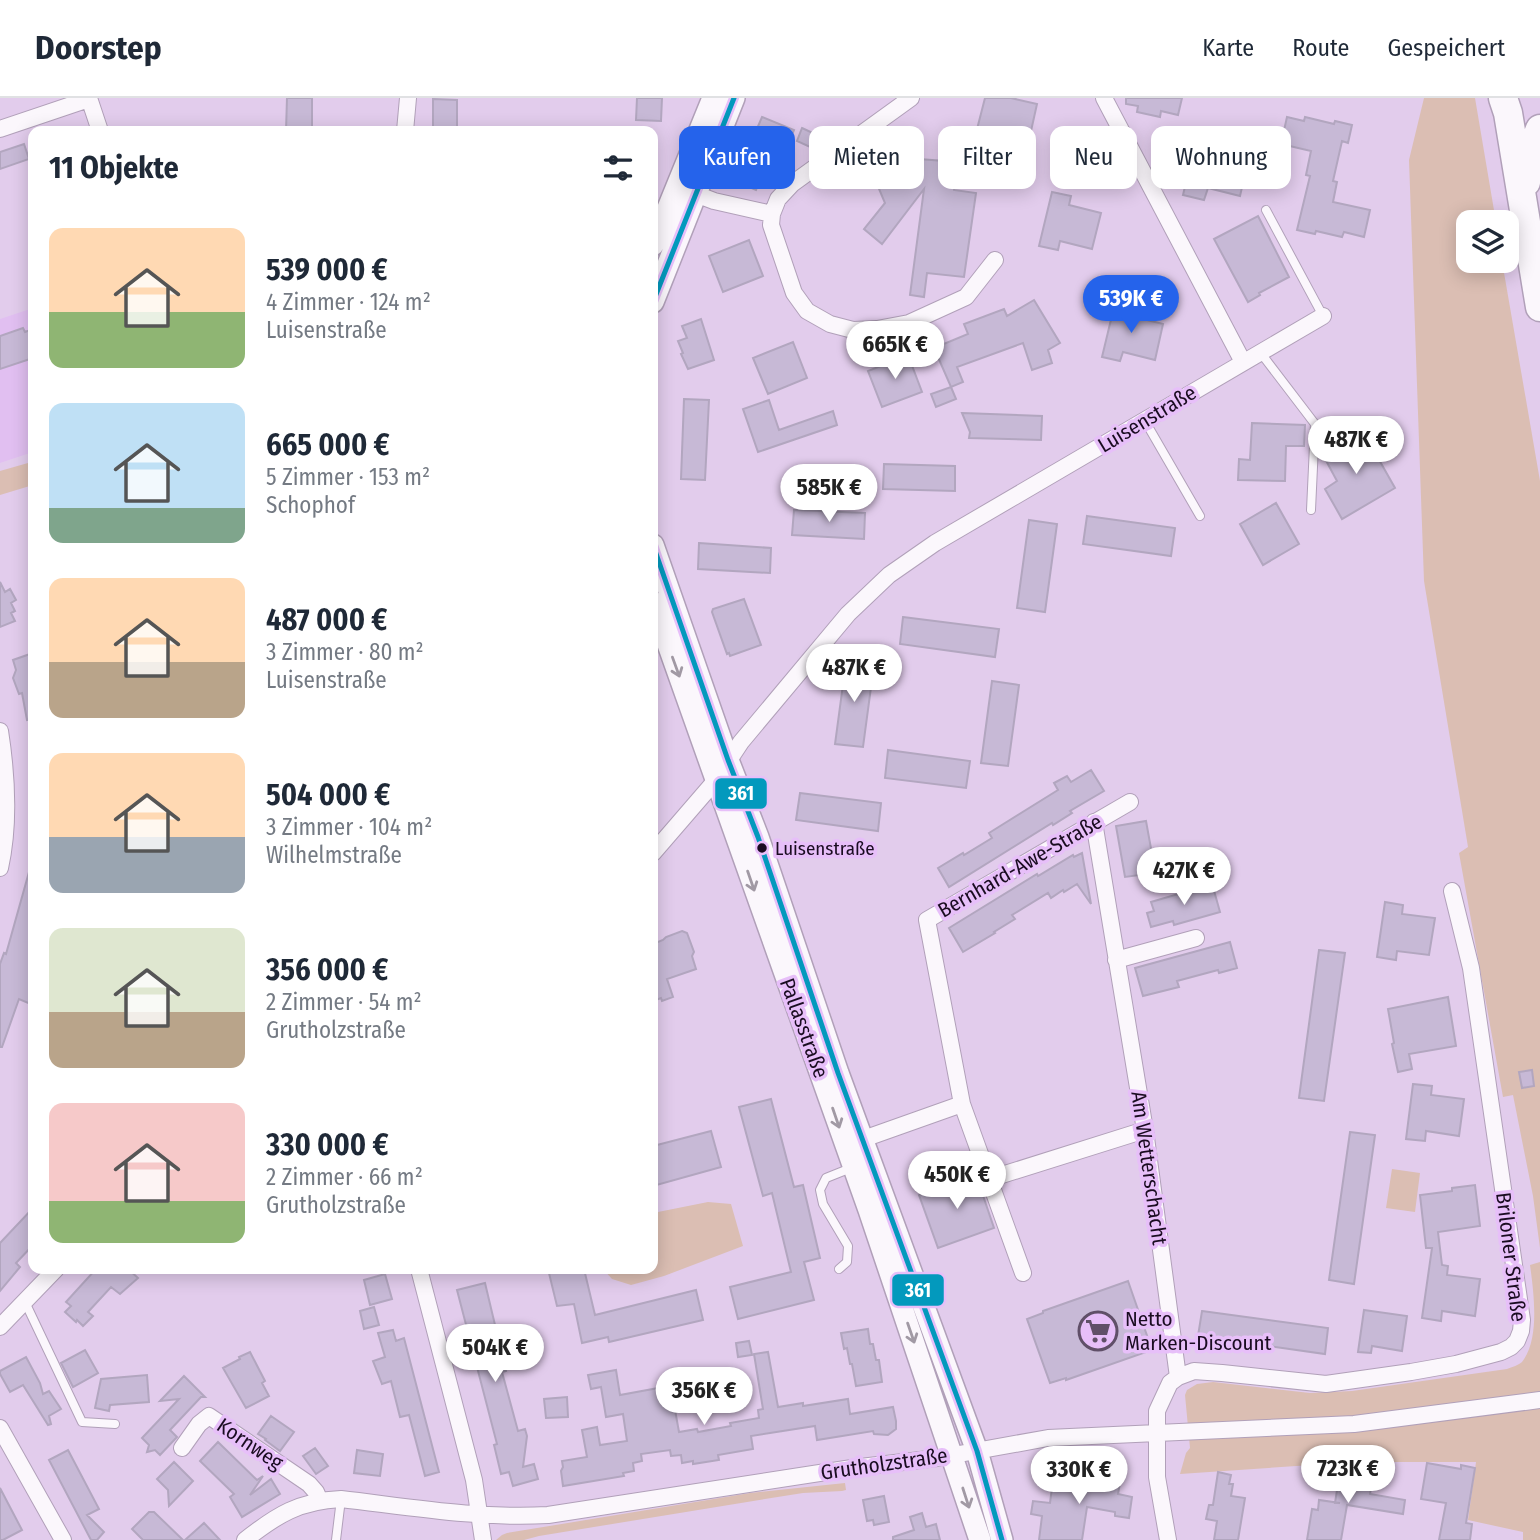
<!DOCTYPE html>
<html lang="de">
<head>
<meta charset="utf-8">
<style>
  :root { --surface:#fff; --page:#f6f6f7; --text:#1f2937; --muted:#747a83; --line:#e0e1e3; --accent:#2563eb }
  body { margin:0; font-family:"Fira Sans Condensed",sans-serif; background:var(--page); color:var(--text); height:100vh; display:flex; flex-direction:column; font-size:26px; white-space:nowrap }
  * { box-sizing:border-box; margin:0 }
  p { font-size:23px; color:var(--muted) }
  .icon { flex:none; width:38px; height:38px; fill:none; stroke:currentColor; stroke-width:2; stroke-linecap:round; stroke-linejoin:round }
  .map { position:relative; flex:1; overflow:hidden }
  .drawer { position:absolute; left:28px; top:28px; width:630px; height:1148px; display:flex; flex-direction:column; background:var(--surface); border-radius:14px; box-shadow:0 4px 18px #0003 }
  .drawer>* { flex:none }
  .hud { position:absolute; left:679px; top:28px; width:665px; height:63px; display:flex; gap:14px }
  .controls { position:absolute; left:1456px; top:112px; display:grid; gap:14px }
  .controls a { display:grid; place-items:center; width:63px; height:63px; border-radius:14px; background:var(--surface); box-shadow:0 4px 18px #0003; font-size:35px }
  .price { position:absolute; translate:-50% -60px; padding:0 16px; border-radius:24px; background:#fff; color:#222; font-size:23px; line-height:46px; filter:drop-shadow(0 2px 4px #0008) }
  .price::after { content:''; position:absolute; left:50%; top:42px; width:21px; height:16px; margin-left:-10px; background:inherit; clip-path:polygon(0 0,100% 0,50% 100%) }
  .price.current { background:var(--accent); color:#fff }
  ul { padding:0; list-style:none }
  li { display:flex; align-items:center; gap:21px; height:175px; padding:0 21px }
  li span { display:grid; place-items:center; flex:none; width:196px; height:140px; border-radius:14px; color:#555 }
  li>.icon { margin-inline-start:auto }
  span .icon { width:84px; height:84px; fill:#fffc; stroke-width:1 }
  li b { font-size:30px }
  h2 { display:flex; justify-content:space-between; align-items:center; height:84px; padding:0 21px; font-size:30px }
  .pill { padding:0 24px; border-radius:14px; background:var(--surface); box-shadow:0 4px 18px #0003; font-size:24px; line-height:63px }
  .pill.current { background:var(--accent); color:#fff }
  header { display:flex; align-items:center; gap:42px; box-sizing:border-box; height:98px; padding:0 35px; background:var(--surface); border-bottom:2px solid var(--line) }
  header strong { font-size:33px }
  nav { display:flex; gap:38px; margin-inline-start:auto; font-size:24px }
  .map>svg:first-child { display:block }
  .built { fill:#e1bff1 }
  .green { fill:#dbbeb3 }
  .building { fill:#c7b9d6; stroke:#b2a6bf; stroke-width:2 }
  .lines { fill:none; stroke-linecap:round; stroke-linejoin:round }
  .lane-casing { stroke:#b1a0b9; stroke-width:10 }
  .street-casing { stroke:#b1a0b9; stroke-width:18 }
  .secondary-casing { stroke:#b1a0b9; stroke-width:24 }
  .highway-casing { stroke:#b1a0b9; stroke-width:31 }
  .lane { stroke:#fbf7fc; stroke-width:8 }
  .street { stroke:#fbf7fc; stroke-width:16 }
  .secondary { stroke:#fbf7fc; stroke-width:21 }
  .highway { stroke:#fbf7fc; stroke-width:28 }
  .bus-1-casing { stroke:#e7bff9; stroke-width:10 }
  .bus-1 { stroke:#0399bd; stroke-width:5 }
  .oneway { stroke:#a199a4 }
  .bus-dot { fill:#1a0c21; stroke:#e7bff9; stroke-width:2.5 }
  .labels { text-anchor:middle; dominant-baseline:central; stroke-width:7; stroke-linejoin:round; paint-order:stroke }
  .bus-label { font-size:19px; fill:#1a0c21; stroke:#e7bff9; text-anchor:start }
  .street-label { font-size:21px; fill:#1a0c21; stroke:#e7bff9 }
  .poi-label { font-size:21px; fill:#1a0c21; stroke:#e7bff9; text-anchor:start }
  .line-badge { stroke:#e7bff9; stroke-width:2.5 }
  .badge-label { font-size:19px; text-anchor:middle; font-weight:bold; fill:#fff }
</style>
</head>
<body>
<header>
<strong>Doorstep</strong>
<nav><a>Karte</a><a>Route</a><a>Gespeichert</a></nav>
</header>
<div class="map">
<svg width="1540" height="1442" viewBox="0 0 1540 1442">
  <rect width="100%" height="100%" fill="#e2ccec"/>
  <path class="built" d="M33 210V354L0 365V221Z"/>
  <path class="green" d="M1424 0H1475L1496 124H1468V163H1502L1540 383V1150L1533 1098 1513 997 1503 999 1459 755 1468 749 1424 483 1409 62Z
    M28 365 33 387 0 397V373Z
    M1392 1071 1420 1075 1415 1114 1386 1110Z
    M708 1104 731 1106 743 1148 664 1178 631 1187 612 1181 603 1171H653V1115Z
    M1540 1164V1442H1523V1434L1468 1422 1476 1364H1356L1180 1376 1186 1355 1190 1350 1185 1297 1187 1292 1197 1286 1213 1284 1310 1295 1352 1293 1507 1271C1512 1269 1519 1267 1522 1264 1540 1241 1534 1196 1530 1167Z
    M845 1385 846 1392 842 1393 803 1395 765 1401 539 1438 524 1442H496L502 1437 507 1435 750 1395Z"/>
  <path class="building" d="M287 0H312V33H286Z
    M637 0H662L661 23 636 22Z
    M985 0H1011L1037 6 1029 42 996 34 994 43 975 39Z
    M1126 0H1182L1178 17 1161 13 1160 19 1137 14 1138 8 1126 6Z
    M433 1 457 2V33H433Z
    M762 19 794 32 781 64 769 59 756 92 730 81 735 68 740 70Z
    M1287 19 1304 23 1305 19 1334 26 1335 23 1352 27 1348 45 1342 43 1333 83 1337 84 1333 104 1370 112 1364 139 1344 134 1342 139 1316 133 1315 136 1297 132 1310 78 1306 77 1311 53 1281 46Z
    M802 30 815 36 810 49 797 43Z
    M24 46 29 61 0 71V54Z
    M1195 46 1222 53 1223 49 1241 53 1235 74 1245 76 1240 98 1208 90 1204 102 1183 97Z
    M906 60 957 64 954 92 976 95 964 179 927 175 924 199 910 197 924 91 882 146 864 131 885 105 872 74Z
    M1052 94 1071 98 1069 107 1101 115 1092 151 1060 143 1058 152 1039 148Z
    M1258 118 1289 179 1259 195 1260 197 1248 204 1214 141Z
    M749 142 763 178 723 194 709 158Z
    M1034 202 1060 245 1048 252 1052 265 1032 272 1023 245 957 269 963 284 951 289 934 250 968 236 964 226 1004 211 1007 218Z
    M1115 205 1134 210 1131 218 1163 226 1155 262 1123 254 1120 263 1102 259Z
    M701 221 714 262 688 271 681 256 683 255 678 243 687 240 682 228Z
    M23 230 25 234 33 231V260L0 271V238Z
    M793 244 807 280 768 296 753 260Z
    M908 257 922 294 882 309 868 273Z
    M951 289 956 301 936 309 931 296Z
    M684 301 709 302 705 382 681 381Z
    M769 302 779 332 833 313 837 327 758 354 743 311Z
    M962 315 1042 318 1041 342 969 340 970 334Z
    M1252 325 1305 327 1304 348H1286L1285 383 1238 382 1239 361 1250 362Z
    M1361 330 1395 390 1342 421 1325 391 1337 383 1324 359 1352 343 1349 337Z
    M884 366 955 368V393L883 391Z
    M1276 405 1299 446 1263 467 1240 426Z
    M794 412 865 415 864 441 792 437Z
    M1087 418 1175 430 1171 458 1083 446Z
    M1029 422 1057 426 1045 514 1017 510Z
    M699 445 771 450 770 475 698 471Z
    M0 484 5 494 10 491 16 502 11 505 15 513 11 515 15 523 0 529Z
    M744 501 761 547 730 558 729 555 727 556 712 514 713 511Z
    M903 519 999 531 995 559 900 546Z
    M33 555V621L27 622 22 595 19 596 13 580 16 572 13 562Z
    M846 564 874 567 863 649 835 646Z
    M992 583 1019 587 1008 668 981 665Z
    M888 652 970 663 966 690 885 680Z
    M1091 672 1104 693 1070 713 1072 715 1053 727 1052 725 949 789 938 770 963 755 964 757 992 740 989 735 1058 692 1054 685 1067 678 1071 684Z
    M800 695 881 705 878 733 796 722Z
    M1146 723 1154 767 1139 769 1140 777 1125 779 1116 728Z
    M1082 755 1091 806 1077 786 1064 794 1063 792 1051 800 1048 795 1012 817 1015 821 994 834 995 835 963 854 949 830 1037 776 1038 778 1073 757 1074 759Z
    M29 774H33V907L19 901 2 949H0V866L4 855 6 856Z
    M1213 789 1220 814 1174 827 1173 823 1151 829 1147 815 1154 813 1151 804 1192 792V794Z
    M1385 804 1403 807 1402 816 1435 820 1429 857 1397 853 1396 862 1377 859Z
    M682 833 687 835 694 854 692 858 696 871 667 881 673 899 662 903 661 900 653 903V846L663 842 666 839Z
    M1230 844 1237 870 1219 875 1218 872 1177 883 1179 889 1143 898 1135 870Z
    M1319 852 1345 855 1324 1003 1299 1000Z
    M1448 899 1456 948 1409 956 1412 971 1398 974 1392 946 1394 945 1388 911Z
    M1532 972 1534 988 1522 990 1519 974Z
    M1413 986 1432 988 1431 997 1464 1001 1459 1038 1426 1033 1425 1043 1406 1041Z
    M771 1001 794 1089 803 1087 820 1160 804 1164 814 1202 738 1221 730 1189 791 1174 772 1095 763 1098 739 1009Z
    M711 1033 721 1069 653 1088V1048Z
    M1350 1034 1375 1037 1354 1186 1329 1182Z
    M976 1077 994 1130 938 1150 919 1097Z
    M1475 1087 1480 1128 1438 1134 1442 1167 1448 1168 1447 1177 1480 1181 1475 1218 1442 1213 1441 1223 1422 1220 1432 1150H1426L1420 1097 1452 1093V1090Z
    M33 1110V1147L16 1165 20 1169 0 1193V1145Z
    M96 1171H128L138 1180 120 1196 111 1189 88 1214 93 1218 83 1228 77 1222 76 1224 65 1214 71 1208 66 1204Z
    M548 1171H584L595 1217 696 1192 703 1222 609 1244 608 1239 582 1245 574 1206 557 1208Z
    M385 1176 392 1201 370 1207 364 1182Z
    M1128 1183 1152 1252 1066 1282V1280L1050 1285 1027 1221 1043 1215V1213Z
    M485 1185 506 1273 502 1274 518 1333 525 1331 527 1338 523 1369 534 1366 538 1381 513 1388 509 1374 501 1376 494 1347 497 1346 457 1192Z
    M374 1209 379 1227 364 1231 360 1213Z
    M1364 1212 1407 1218 1402 1253 1372 1248 1371 1255 1358 1254Z
    M1202 1213 1328 1230 1325 1256 1198 1238Z
    M868 1231 870 1246H873L876 1262H879L882 1284 856 1288 852 1266H850L847 1250 844 1251 841 1235Z
    M393 1232 396 1243 404 1240 439 1374 425 1378 409 1317 400 1319 391 1283 382 1286 373 1263 385 1259 378 1235Z
    M749 1243 752 1257 738 1259 736 1245Z
    M85 1252 98 1275 73 1289 61 1265Z
    M250 1254 265 1283 262 1285 269 1298 246 1310 223 1270 240 1261 239 1259Z
    M768 1254 778 1309 803 1305V1308L848 1301 850 1316 893 1309 896 1323V1331L888 1337 874 1336 873 1333 817 1342 815 1328 751 1338 753 1351 718 1357 719 1362 693 1366V1363L682 1365 681 1357 671 1358 670 1352 641 1356 642 1363 633 1365 634 1373 623 1375 624 1378 563 1388 561 1373 563 1369 562 1363 587 1359 582 1332 597 1329 600 1347 627 1343 623 1316 606 1319 601 1289 591 1291 588 1277 616 1272 620 1297 691 1284 692 1298 673 1301 679 1334 697 1331 698 1334 731 1328 730 1325 759 1320 758 1312 763 1311 754 1256Z
    M26 1259 40 1285 43 1296 49 1293 61 1311 49 1318 51 1326 48 1327 23 1287 10 1294 0 1276V1273Z
    M147 1277 149 1304 110 1307 109 1313 95 1310 101 1281Z
    M184 1278 205 1299H201L170 1332 177 1339 160 1357 155 1352 147 1354 149 1347 142 1340 179 1301 160 1303Z
    M567 1299 568 1319 546 1320 544 1301Z
    M271 1318 294 1334 280 1353 265 1342 266 1341 258 1336Z
    M218 1344 257 1382 263 1378 250 1397 271 1381 280 1396 242 1419 230 1399 234 1396 200 1363Z
    M315 1350 328 1368 316 1376 303 1358Z
    M68 1352 99 1411 87 1417 104 1434 97 1442H91L49 1362Z
    M357 1352 383 1356 380 1378 354 1375Z
    M174 1364 193 1383 169 1408 168 1392 157 1381Z
    M1427 1365 1461 1371V1367L1475 1370 1466 1425 1472 1426 1470 1442H1439L1446 1405 1421 1401Z
    M1346 1369 1370 1373 1368 1384H1372L1370 1396 1405 1402 1403 1416 1347 1407 1341 1442H1307L1312 1411 1318 1412 1319 1402 1340 1405H1335L1339 1379 1345 1380Z
    M1218 1374 1231 1377 1229 1386H1233L1231 1398 1245 1400 1238 1442H1214L1217 1423 1206 1421 1209 1407H1213Z
    M1095 1376 1121 1380 1118 1396 1132 1399 1129 1420 1115 1418V1414L1087 1409 1082 1442H1039L1042 1418 1031 1416 1033 1403 1050 1405 1053 1382 1078 1386 1077 1378 1095 1381Z
    M0 1390 22 1432 3 1442H0Z
    M884 1398 889 1424 874 1427 873 1422 867 1423 863 1402Z
    M149 1414H154L183 1442H143L132 1431Z
    M922 1415 926 1429 936 1426 940 1442H893V1439L914 1432 910 1419Z
    M204 1425 220 1442H185Z"/>
  <g class="lines">
    <defs>
      <path id="lane" d="M1266 112 1323 218
        M1260 254 1315 326 1311 412
        M1145 323 1200 418
        M839 1171 847 1164 848 1148 823 1106 820 1092 826 1080 851 1070
        M25 1204 82 1324 115 1326
        M336 1442 341 1401"/>
      <path id="street" d="M89 0 100 33
        M1104 0 1243 264
        M0 31 89 1
        M405 33 408 0
        M685 92 714 103 772 116 778 101 792 86 911 0
        M772 116 771 127 794 195 807 213 830 226 853 232 877 231 909 225 966 199 995 162
        M0 633C7 678 10 725 0 770
        M1094 724 1145 1032 1178 1279
        M653 755 716 682 741 644 848 516 889 477 935 445 1323 218
        M1116 862 1196 840
        M852 1045 962 1006
        M989 1081 1145 1032
        M419 1171 474 1382 483 1442
        M1023 1175 962 1006 927 822 1130 704
        M0 1229 56 1171
        M0 1330 63 1442
        M182 1350 199 1326 209 1318 309 1386 316 1394 320 1403
        M245 1442C277 1417 299 1403 341 1401 410 1409 479 1421 548 1417L852 1370 937 1360 1048 1340 1354 1326 1540 1302
        M1168 1442 1157 1379V1313L1170 1285 1178 1279 1194 1273 1222 1275 1326 1286 1411 1274 1456 1266 1501 1254 1511 1249 1517 1243 1521 1233 1522 1222 1471 870 1452 793"/>
      <path id="secondary" d="M653 147 713 0
        M653 204 734 0
        M653 447 728 662 758 739 838 975 977 1353 1002 1442
        M653 504 869 1112 980 1442"/>
      <path id="highway" d="M1503 0 1508 15 1540 209
        M1526 84 1532 51 1540 31"/>
    </defs>
    <use href="#lane" class="lane-casing"/>
    <use href="#street" class="street-casing"/>
    <use href="#secondary" class="secondary-casing"/>
    <use href="#highway" class="highway-casing"/>
    <use href="#lane" class="lane"/>
    <use href="#street" class="street"/>
    <use href="#secondary" class="secondary"/>
    <use href="#highway" class="highway"/>
    <defs>
      <path id="bus-1" d="M653 204 734 0
        M653 447 728 662 758 739 838 975 977 1353 1002 1442"/>
    </defs>
    <use href="#bus-1" class="bus-1-casing"/>
    <use href="#bus-1" class="bus-1"/>
  </g>
  <defs><path id="oneway-shaft" d="M-6 0H5M1.5-3L5.5 0L1.5 3" fill="none" stroke-width="1.6" stroke-linecap="round" stroke-linejoin="round" transform="scale(1.75)"/></defs>
  <g class="oneway">
    <use href="#oneway-shaft" transform="translate(676 569) rotate(70)"/>
    <use href="#oneway-shaft" transform="translate(751 783) rotate(71)"/>
    <use href="#oneway-shaft" transform="translate(836 1020) rotate(71)"/>
    <use href="#oneway-shaft" transform="translate(911 1235) rotate(71)"/>
    <use href="#oneway-shaft" transform="translate(966 1400) rotate(72)"/>
  </g>
  <defs>
    <symbol id="supermarket-ring" viewBox="-11 -11 22 22"><circle r="9.5" fill="#e7bff9" stroke="#604f68" stroke-width="1.5"/><path d="M-6-5.5h2.5l.6 2H6L4.5 2H-2.5L-4.4-4H-6ZM-1.5 3.2a1.3 1.3 0 1 0 .1 0ZM3 3.2a1.3 1.3 0 1 0 .1 0Z" fill="#604f68"/></symbol>
  </defs>
  <g fill-rule="evenodd">
    <use href="#supermarket-ring" x="1076" y="1211" width="44" height="44"/>
  </g>
  <circle class="bus-dot" cx="762" cy="750" r="6"/>
  <g class="labels">
    <g class="bus-label">
      <text x="775" y="750">Luisenstraße</text>
    </g>
    <g class="street-label">
      <text transform="translate(1147 321) rotate(-31)">Luisenstraße</text>
      <text transform="translate(1020 768) rotate(-30)">Bernhard-Awe-Straße</text>
      <text transform="translate(804 930) rotate(70)">Pallasstraße</text>
      <text transform="translate(1149 1070) rotate(82)">Am Wetterschacht</text>
      <text transform="translate(1511 1159) rotate(83)">Briloner Straße</text>
      <text transform="translate(250 1346) rotate(34)">Kornweg</text>
      <text transform="translate(884 1366) rotate(-8)">Grutholzstraße</text>
    </g>
    <g class="poi-label">
      <text x="1125" y="1221">Netto<tspan x="1125" dy="24">Marken-Discount</tspan></text>
    </g>
  </g>
  <g class="line-badge">
    <rect x="714" y="679" width="54" height="33" rx="7" fill="#0399bd"/>
    <rect x="891" y="1175" width="54" height="34" rx="7" fill="#0399bd"/>
  </g>
  <g class="badge-label">
    <text x="741" y="702">361</text>
    <text x="918" y="1199">361</text>
  </g>
</svg>
<div class="controls">
<a><svg class="icon" aria-label="layers" viewBox="0 0 24 24"><path d="M12 4l9 5-9 5-9-5zM3 14l9 5 9-5"/></svg></a>
</div>
<b class="price current" style="left:1131px;top:237px">539K €</b>
<b class="price" style="left:895px;top:283px">665K €</b>
<b class="price" style="left:1356px;top:378px">487K €</b>
<b class="price" style="left:829px;top:426px">585K €</b>
<b class="price" style="left:854px;top:606px">487K €</b>
<b class="price" style="left:1184px;top:809px">427K €</b>
<b class="price" style="left:957px;top:1113px">450K €</b>
<b class="price" style="left:495px;top:1286px">504K €</b>
<b class="price" style="left:704px;top:1329px">356K €</b>
<b class="price" style="left:1348px;top:1407px">723K €</b>
<b class="price" style="left:1079px;top:1408px">330K €</b>
<div class="hud">
<a class="pill current">Kaufen</a>
<a class="pill">Mieten</a>
<a class="pill">Filter</a>
<a class="pill">Neu</a>
<a class="pill">Wohnung</a>
</div>
<section class="drawer">
<h2>11 Objekte<svg class="icon" aria-label="filters" viewBox="0 0 24 24"><path d="M4 7h16M4 17h16"/><circle cx="9" cy="7" r="2"/><circle cx="15" cy="17" r="2"/></svg></h2>
<ul>
<li><span style="background:linear-gradient(#ffd9b3 60%,#8fb573 0)"><svg class="icon" aria-label="home" viewBox="0 0 24 24"><path d="M3 11l9-7 9 7M6 9v11h12V9"/></svg></span><div><b>539 000 €</b><p>4 Zimmer · 124 m²</p><p>Luisenstraße</p></div></li>
<li><span style="background:linear-gradient(#bfe0f5 75%,#7fa58c 0)"><svg class="icon" aria-label="home" viewBox="0 0 24 24"><path d="M3 11l9-7 9 7M6 9v11h12V9"/></svg></span><div><b>665 000 €</b><p>5 Zimmer · 153 m²</p><p>Schophof</p></div></li>
<li><span style="background:linear-gradient(#ffd9b3 60%,#b9a48a 0)"><svg class="icon" aria-label="home" viewBox="0 0 24 24"><path d="M3 11l9-7 9 7M6 9v11h12V9"/></svg></span><div><b>487 000 €</b><p>3 Zimmer · 80 m²</p><p>Luisenstraße</p></div></li>
<li><span style="background:linear-gradient(#ffd9b3 60%,#9aa5b1 0)"><svg class="icon" aria-label="home" viewBox="0 0 24 24"><path d="M3 11l9-7 9 7M6 9v11h12V9"/></svg></span><div><b>504 000 €</b><p>3 Zimmer · 104 m²</p><p>Wilhelmstraße</p></div></li>
<li><span style="background:linear-gradient(#dfe7d0 60%,#b9a48a 0)"><svg class="icon" aria-label="home" viewBox="0 0 24 24"><path d="M3 11l9-7 9 7M6 9v11h12V9"/></svg></span><div><b>356 000 €</b><p>2 Zimmer · 54 m²</p><p>Grutholzstraße</p></div></li>
<li><span style="background:linear-gradient(#f6c9c9 70%,#8fb573 0)"><svg class="icon" aria-label="home" viewBox="0 0 24 24"><path d="M3 11l9-7 9 7M6 9v11h12V9"/></svg></span><div><b>330 000 €</b><p>2 Zimmer · 66 m²</p><p>Grutholzstraße</p></div></li>
</ul>
</section>
</div>
</body>
</html>
